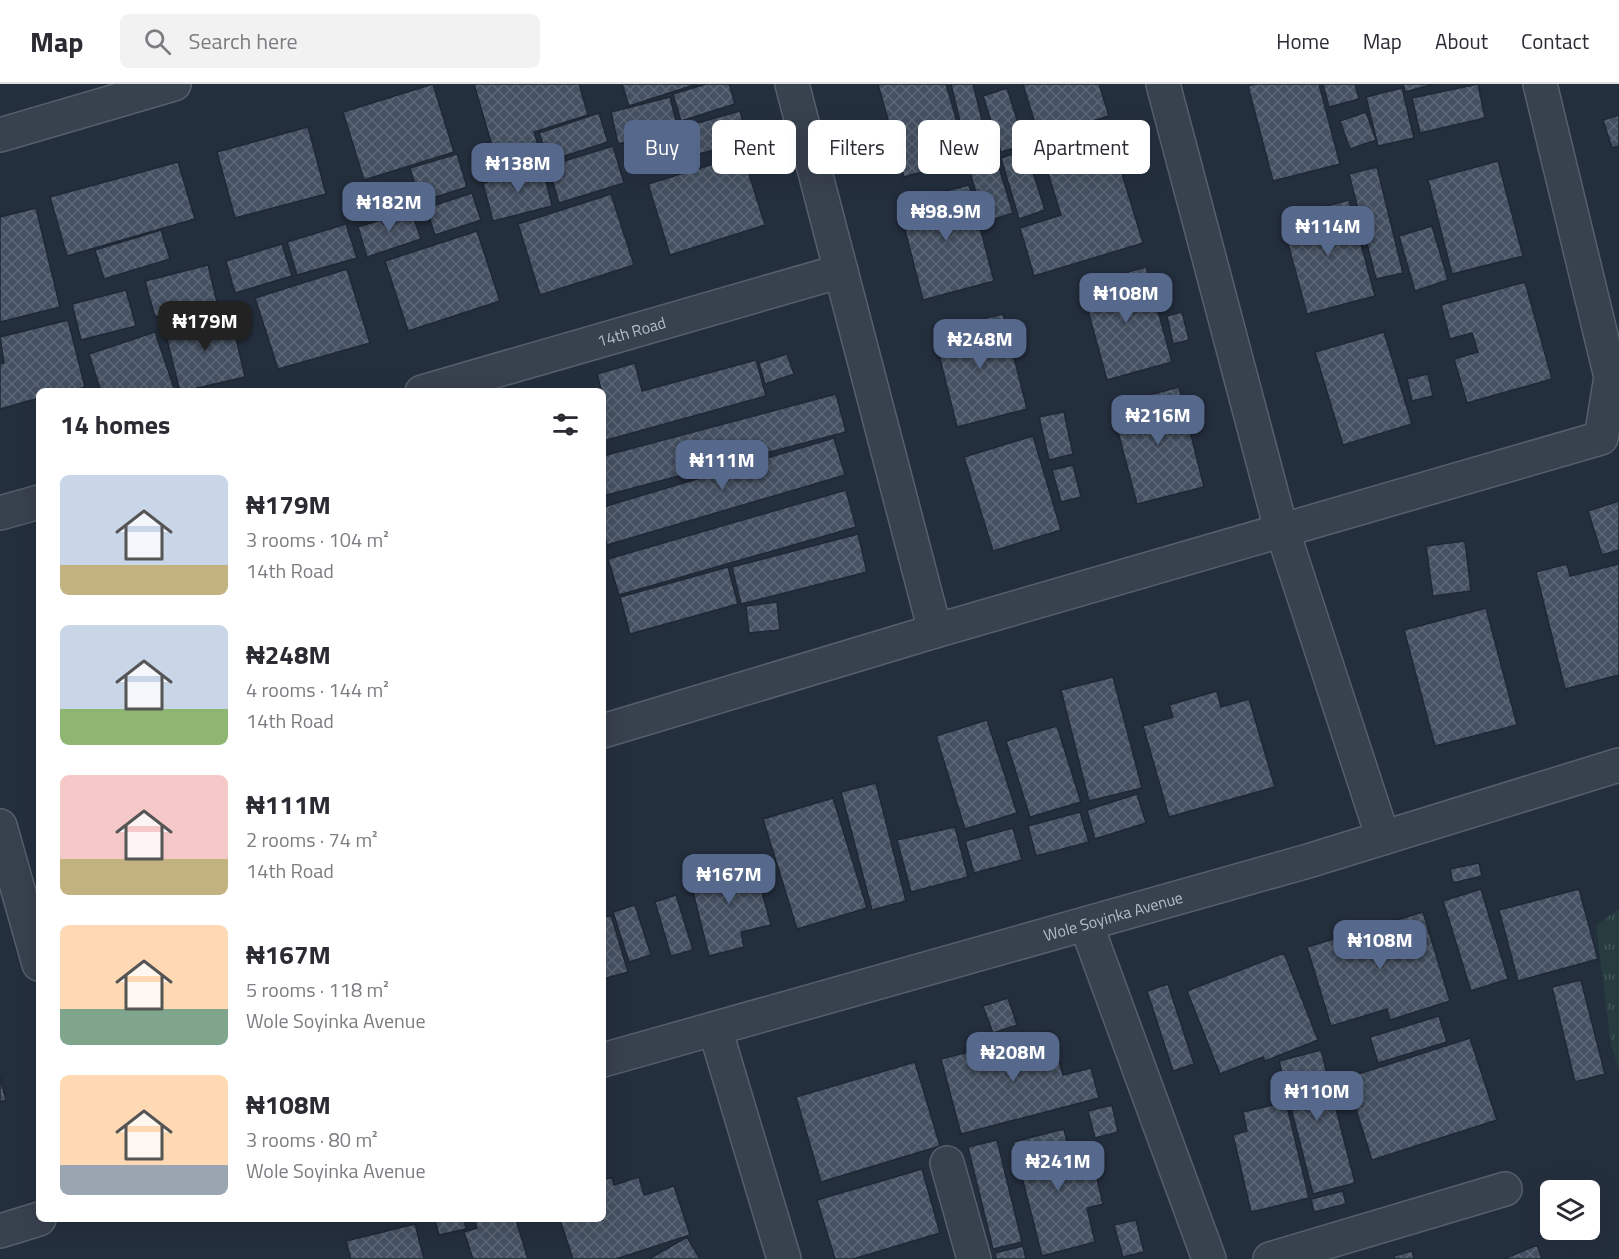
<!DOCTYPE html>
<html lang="en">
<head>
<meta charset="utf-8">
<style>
  :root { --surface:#fff; --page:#f2f2f3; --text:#2b2b33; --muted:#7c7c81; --line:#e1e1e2; --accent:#56698c }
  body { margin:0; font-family:"Titillium Web",sans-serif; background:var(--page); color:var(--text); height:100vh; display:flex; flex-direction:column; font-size:22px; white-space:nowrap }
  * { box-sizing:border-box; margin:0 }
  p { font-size:20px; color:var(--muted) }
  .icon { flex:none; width:33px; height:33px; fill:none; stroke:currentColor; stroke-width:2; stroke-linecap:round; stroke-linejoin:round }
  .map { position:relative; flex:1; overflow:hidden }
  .side { position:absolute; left:36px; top:304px; width:570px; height:834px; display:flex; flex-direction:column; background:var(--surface); border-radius:9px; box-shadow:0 6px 24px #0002 }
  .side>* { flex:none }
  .guide { position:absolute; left:624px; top:36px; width:570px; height:54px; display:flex; gap:12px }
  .buttons { position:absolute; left:1540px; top:1096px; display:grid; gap:12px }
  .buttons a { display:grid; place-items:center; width:60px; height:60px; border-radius:9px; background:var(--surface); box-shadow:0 6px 24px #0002; font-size:30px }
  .price { position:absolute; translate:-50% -51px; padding:0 14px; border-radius:12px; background:var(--accent); color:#fff; font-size:20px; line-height:39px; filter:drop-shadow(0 2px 3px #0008) }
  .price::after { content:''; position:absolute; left:50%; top:36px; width:18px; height:14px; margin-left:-9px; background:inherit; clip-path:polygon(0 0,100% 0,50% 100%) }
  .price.on { background:#222; color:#fff }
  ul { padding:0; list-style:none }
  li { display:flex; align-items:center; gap:18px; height:150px; padding:0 24px }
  li span { display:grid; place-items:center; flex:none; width:168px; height:120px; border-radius:9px; color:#555 }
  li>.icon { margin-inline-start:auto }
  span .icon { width:72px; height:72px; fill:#fffc; stroke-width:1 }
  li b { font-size:26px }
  h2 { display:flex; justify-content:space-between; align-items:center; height:72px; padding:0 24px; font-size:26px }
  .pill { padding:0 21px; border-radius:9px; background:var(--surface); box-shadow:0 6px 24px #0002; font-size:21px; line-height:54px }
  .pill.on { background:var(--accent); color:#fff }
  header { display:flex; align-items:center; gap:36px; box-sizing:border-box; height:84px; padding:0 30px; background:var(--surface); border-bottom:2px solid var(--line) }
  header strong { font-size:28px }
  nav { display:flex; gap:33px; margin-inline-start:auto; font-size:21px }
  .search { width:420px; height:54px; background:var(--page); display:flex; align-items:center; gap:15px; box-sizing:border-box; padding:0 21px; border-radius:9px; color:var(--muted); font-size:22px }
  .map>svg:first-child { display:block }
  .grass { fill:url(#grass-tufts) }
  .building { fill:url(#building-cross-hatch); stroke:#1f2835; stroke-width:1.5 }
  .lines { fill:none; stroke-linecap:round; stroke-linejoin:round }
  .minor-casing { stroke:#565f6c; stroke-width:36 }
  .minor { stroke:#38414e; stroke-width:33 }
  .labels { text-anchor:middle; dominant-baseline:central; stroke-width:4.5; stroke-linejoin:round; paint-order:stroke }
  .street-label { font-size:16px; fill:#b4bcc9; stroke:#1d2633 }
</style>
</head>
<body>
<header>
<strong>Map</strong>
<div class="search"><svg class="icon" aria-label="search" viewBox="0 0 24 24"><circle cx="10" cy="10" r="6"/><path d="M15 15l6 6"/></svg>Search here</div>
<nav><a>Home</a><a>Map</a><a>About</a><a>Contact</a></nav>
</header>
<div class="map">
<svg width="1619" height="1175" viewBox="0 0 1619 1175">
  <defs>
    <pattern id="grass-tufts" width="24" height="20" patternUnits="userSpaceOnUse" patternTransform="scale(1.5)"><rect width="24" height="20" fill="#263c3f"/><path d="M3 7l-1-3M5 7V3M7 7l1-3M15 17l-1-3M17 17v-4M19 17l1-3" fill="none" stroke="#435659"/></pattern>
    <pattern id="building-cross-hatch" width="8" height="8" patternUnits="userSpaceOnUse" patternTransform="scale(1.5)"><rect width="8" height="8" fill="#455162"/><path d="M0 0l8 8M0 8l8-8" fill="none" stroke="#5d6877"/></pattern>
  </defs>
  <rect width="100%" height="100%" fill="#242f3e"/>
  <path class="grass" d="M1619 825V985L1611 961 1596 841Z"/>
  <path class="building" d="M433 0 454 68 364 96 343 28Z
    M474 0H579L588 31 534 48 544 80 485 97 476 66 492 62Z
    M622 0H697L629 22Z
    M706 0H729L735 20 681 37 673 10Z
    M878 0H946L968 75 904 93Z
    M951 0H973L986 52 965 58Z
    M1023 0H1099L1109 32 1039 53Z
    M1255 0H1319L1340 80 1273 97 1248 2Z
    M1323 0H1355L1359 15 1329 23Z
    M1403 0H1434L1405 8Z
    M1478 0 1485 34 1420 49 1412 14Z
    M1007 4 1025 61 1001 68 983 12Z
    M1402 4 1414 54 1378 62 1366 13Z
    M670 13 678 45 618 60 611 28Z
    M740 27 748 58 690 72 683 43Z
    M1366 28 1376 56 1350 65 1340 37Z
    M599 29 608 58 549 77 539 49Z
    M1619 31V62L1612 64 1603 36Z
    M308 43 326 110 235 134 217 68Z
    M613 62 624 99 559 119 548 82Z
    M1114 63 1143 159 1034 192 1020 144 1061 131 1046 83Z
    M1026 66 1045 126 1019 135 1001 74Z
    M457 70 467 103 420 118 410 84Z
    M743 71 765 141 670 171 648 100Z
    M996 74 1013 129 985 138 968 82Z
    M1498 77 1523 172 1452 190 1428 96Z
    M178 78 195 135 67 172 50 113Z
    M1377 83 1403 189 1376 195 1349 90Z
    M543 84 552 122 493 137 483 99Z
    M969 101 994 197 923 216 898 119Z
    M472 109 481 136 435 151 426 124Z
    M611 110 634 181 540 211 518 140Z
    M1349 116 1375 212 1307 230 1281 134Z
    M36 124 60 223 0 238V133Z
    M411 126 421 155 367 173 358 143Z
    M346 140 357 174 297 191 287 158Z
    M1432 142 1448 196 1415 207 1399 152Z
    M161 146 170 175 104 195 95 166Z
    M477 147 500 217 408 247 385 177Z
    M282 160 292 192 235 209 226 177Z
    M208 181 217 218 155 233 145 197Z
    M1146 183 1172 278 1107 296 1081 201Z
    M347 185 370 259 278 285 255 214Z
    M1525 198 1552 295 1467 319 1454 275 1478 268 1472 249 1450 255 1441 221Z
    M126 206 136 242 81 256 72 220Z
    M230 228 245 293 180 308 164 243Z
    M1182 228 1189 256 1173 260 1167 232Z
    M1003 230 1027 325 957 343 933 247Z
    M68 236 85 303 66 308H39V314L0 325V280L4 279 0 253Z
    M155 248 175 307 101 308 89 270Z
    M1384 248 1412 340 1343 361 1315 268Z
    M787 270 794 290 765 300 759 279Z
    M756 276 766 312 603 357 604 316 597 290 635 279 642 307Z
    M1428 290 1433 312 1412 317 1407 295Z
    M1179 303 1204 403 1137 420 1111 321Z
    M836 310 846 348 603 412V372Z
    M1064 328 1073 370 1049 376 1039 333Z
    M1033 352 1061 446 993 467 964 373Z
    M834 354 845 391 607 461 603 448V423Z
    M1073 381 1081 413 1061 418 1052 386Z
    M846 406 856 443 619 511 608 475Z
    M1619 417V466L1602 471 1588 427Z
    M858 450 867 488 741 520 732 483Z
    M1465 457 1471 507 1433 512 1426 462Z
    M1567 480 1570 492 1619 480V591L1565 605 1536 488Z
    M728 483 738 520 630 550 620 513Z
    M777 518 780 546 749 549 746 522Z
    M1486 524 1517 641 1435 662 1404 546Z
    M1113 593 1142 704 1089 717 1061 606Z
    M1217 607 1221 623 1249 615 1275 703 1169 733 1143 642 1173 633 1169 621Z
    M987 636 1017 729 965 745 936 652Z
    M1057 642 1081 718 1030 733 1006 657Z
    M876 699 906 817 872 826 841 708Z
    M1137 710 1146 739 1095 755 1087 726Z
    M833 714 867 824 797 845 763 735Z
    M1080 728 1089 758 1036 772 1028 742Z
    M955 743 968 793 911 808 897 756Z
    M1013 744 1022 776 974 789 965 757Z
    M753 775 771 841 741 848 744 863 709 872 689 792Z
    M1479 779 1482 792 1453 799 1450 785Z
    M1481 805 1508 895 1471 907 1443 817Z
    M1579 805 1598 875 1518 897 1499 826Z
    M676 811 693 866 671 872 655 818Z
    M635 821 651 871 629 878 613 828Z
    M1423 828 1450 917 1390 936 1387 925 1331 942 1307 863Z
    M611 831 628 888 603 895V834Z
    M1284 869 1318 956 1265 977 1263 973 1220 990 1187 907Z
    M1581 896 1605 990 1575 998 1552 903Z
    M1168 900 1194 980 1173 987 1147 907Z
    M1008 914 1017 941 993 949 983 922Z
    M1439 932 1447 958 1378 979 1370 953Z
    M1051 947 1063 991 1091 984 1099 1014 961 1050 941 975Z
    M1470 954 1497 1036 1372 1076 1346 994Z
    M1321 966 1355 1099 1313 1110 1279 977Z
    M915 978 940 1062 821 1098 796 1013Z
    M0 993 6 1016 0 1018Z
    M1286 1018 1309 1114 1251 1128 1233 1051 1247 1047 1243 1028Z
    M1112 1021 1118 1048 1095 1054 1088 1027Z
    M1064 1045 1072 1079 1092 1074 1103 1120 1087 1124 1095 1158 1042 1172 1013 1058Z
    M997 1056 1022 1158 993 1165 968 1063Z
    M922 1085 940 1149 853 1175H835L817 1116Z
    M612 1093 614 1101 639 1093 644 1111 674 1102 690 1151 616 1175H573L560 1136H603V1096Z
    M1343 1107 1346 1120 1314 1128 1311 1115Z
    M435 1136H464L466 1145 439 1151Z
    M484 1136H516L528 1175H473L464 1148 477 1144 475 1138Z
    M1136 1136 1144 1168 1123 1173 1114 1141Z
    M415 1140 424 1175H351L346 1157Z
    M687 1153 700 1175H649Z
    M1537 1161 1542 1175H1504Z
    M1023 1162 1026 1175H996L995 1169Z
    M1412 1167 1414 1175H1395L1394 1172Z"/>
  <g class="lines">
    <defs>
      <g id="minor">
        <path d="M792 0 935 547"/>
        <path d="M1163 0 1277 430 1383 754"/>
        <path d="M0 51 174 0"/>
        <path id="s1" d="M422 308 841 187"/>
        <path d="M0 429 39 418"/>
        <path d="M603 647 935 547 1601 354 1611 293 1540 0"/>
        <path d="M0 742 39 880"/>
        <path d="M1086 840 1209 1175"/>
        <path d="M715 945 784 1175"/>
        <path id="s2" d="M603 976 1308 777 1619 681"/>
        <path d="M947 1079 974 1175"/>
        <path d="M0 1147 39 1135"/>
        <path d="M1270 1175 1505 1105"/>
      </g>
    </defs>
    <use href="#minor" class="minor-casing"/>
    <use href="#minor" class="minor"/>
  </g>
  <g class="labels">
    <g class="street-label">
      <text stroke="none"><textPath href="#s1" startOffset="218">14th Road</textPath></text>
      <text stroke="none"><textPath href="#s2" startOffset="530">Wole Soyinka Avenue</textPath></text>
    </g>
  </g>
</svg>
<div class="buttons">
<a><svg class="icon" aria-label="layers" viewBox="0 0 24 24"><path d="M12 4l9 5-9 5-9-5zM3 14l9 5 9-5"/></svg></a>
</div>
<b class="price" style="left:518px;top:110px">₦138M</b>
<b class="price" style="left:389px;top:149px">₦182M</b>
<b class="price" style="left:946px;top:158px">₦98.9M</b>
<b class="price" style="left:1328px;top:173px">₦114M</b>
<b class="price" style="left:1126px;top:240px">₦108M</b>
<b class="price on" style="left:205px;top:268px">₦179M</b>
<b class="price" style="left:980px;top:286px">₦248M</b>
<b class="price" style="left:1158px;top:362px">₦216M</b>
<b class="price" style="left:722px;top:407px">₦111M</b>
<b class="price" style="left:729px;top:821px">₦167M</b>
<b class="price" style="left:1380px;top:887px">₦108M</b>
<b class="price" style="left:1013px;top:999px">₦208M</b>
<b class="price" style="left:1317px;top:1038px">₦110M</b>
<b class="price" style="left:1058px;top:1108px">₦241M</b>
<div class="guide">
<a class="pill on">Buy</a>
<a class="pill">Rent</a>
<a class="pill">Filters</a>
<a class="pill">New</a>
<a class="pill">Apartment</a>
</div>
<section class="side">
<h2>14 homes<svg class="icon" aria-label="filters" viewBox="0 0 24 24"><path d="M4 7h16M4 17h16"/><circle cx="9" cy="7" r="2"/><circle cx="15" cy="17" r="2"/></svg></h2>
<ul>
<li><span style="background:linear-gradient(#c9d6e8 75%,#c2b280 0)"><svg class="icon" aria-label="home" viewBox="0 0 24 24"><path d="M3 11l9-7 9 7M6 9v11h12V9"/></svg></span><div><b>₦179M</b><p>3 rooms · 104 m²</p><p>14th Road</p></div></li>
<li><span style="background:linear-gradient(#c9d6e8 70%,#8fb573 0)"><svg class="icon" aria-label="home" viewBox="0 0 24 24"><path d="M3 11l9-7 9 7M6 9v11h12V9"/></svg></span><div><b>₦248M</b><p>4 rooms · 144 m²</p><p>14th Road</p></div></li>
<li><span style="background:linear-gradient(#f6c9c9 70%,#c2b280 0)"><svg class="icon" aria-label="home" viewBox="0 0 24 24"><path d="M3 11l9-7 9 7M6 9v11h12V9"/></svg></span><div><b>₦111M</b><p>2 rooms · 74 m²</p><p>14th Road</p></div></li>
<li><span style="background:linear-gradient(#ffd9b3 70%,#7fa58c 0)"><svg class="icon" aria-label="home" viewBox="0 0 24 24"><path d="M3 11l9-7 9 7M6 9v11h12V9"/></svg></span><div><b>₦167M</b><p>5 rooms · 118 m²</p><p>Wole Soyinka Avenue</p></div></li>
<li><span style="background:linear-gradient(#ffd9b3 75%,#9aa5b1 0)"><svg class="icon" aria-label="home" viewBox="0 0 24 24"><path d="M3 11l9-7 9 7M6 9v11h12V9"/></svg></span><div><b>₦108M</b><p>3 rooms · 80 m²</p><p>Wole Soyinka Avenue</p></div></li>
</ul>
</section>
</div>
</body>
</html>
